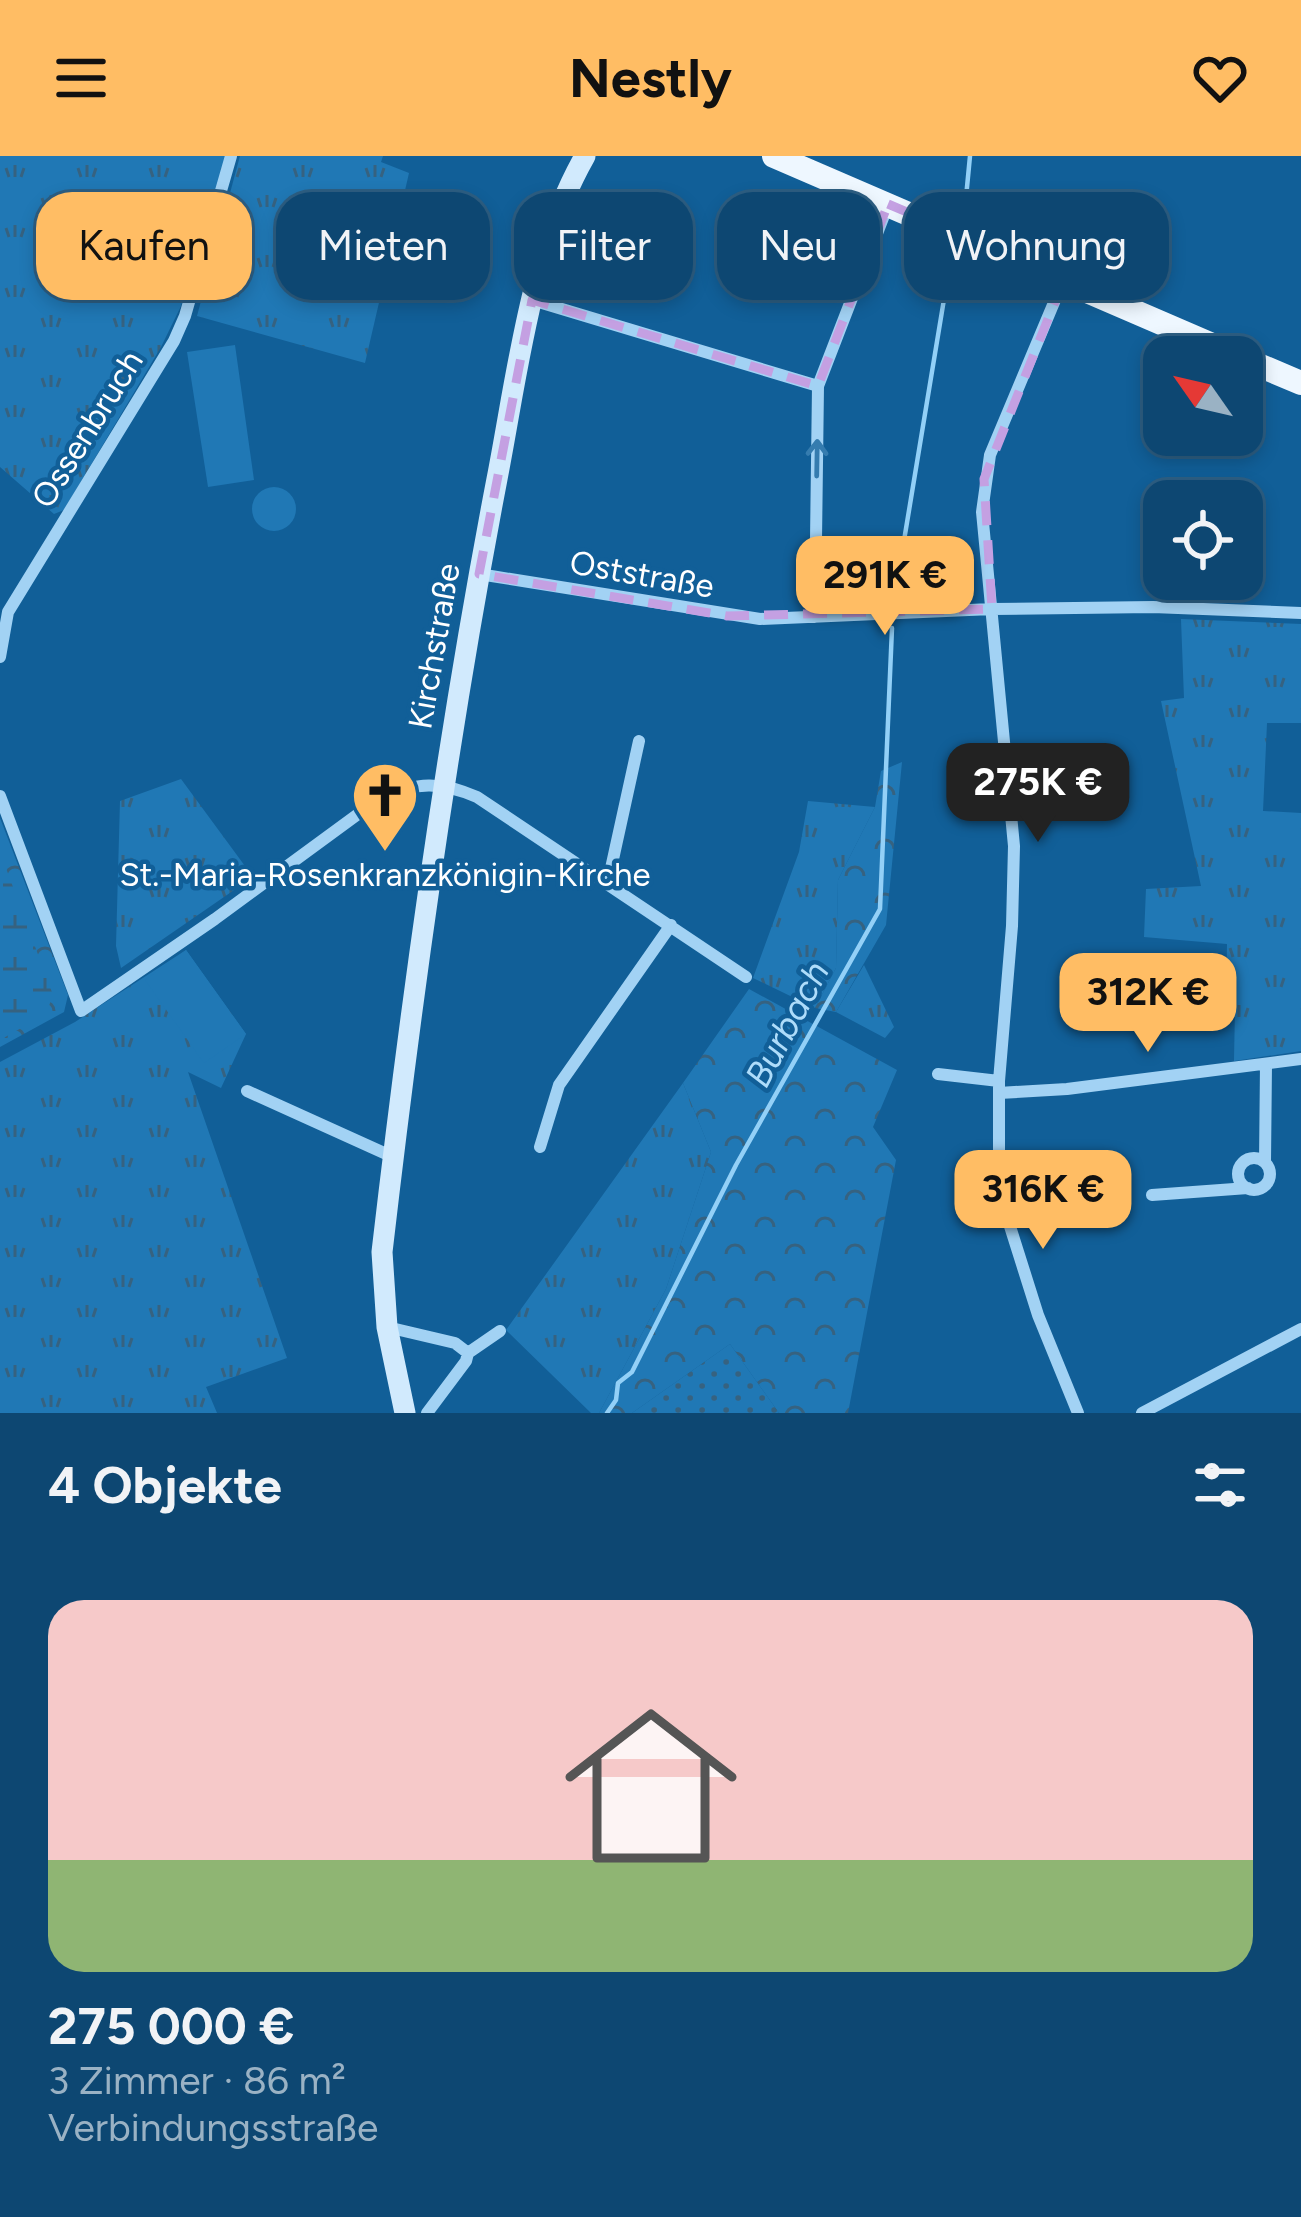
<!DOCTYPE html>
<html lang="de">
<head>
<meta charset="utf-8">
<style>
  :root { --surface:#0d4772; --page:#1b517a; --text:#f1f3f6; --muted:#9ab2c4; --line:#2d5f84; --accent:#ffbd64 }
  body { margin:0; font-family:Figtree,sans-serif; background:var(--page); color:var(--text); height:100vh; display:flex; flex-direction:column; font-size:45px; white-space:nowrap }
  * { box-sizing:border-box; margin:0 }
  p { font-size:39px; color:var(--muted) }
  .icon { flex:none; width:66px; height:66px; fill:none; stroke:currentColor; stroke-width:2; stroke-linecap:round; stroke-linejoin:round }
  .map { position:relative; height:1257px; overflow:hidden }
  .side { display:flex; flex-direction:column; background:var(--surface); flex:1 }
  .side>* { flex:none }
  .hud { position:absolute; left:36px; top:36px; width:1230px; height:108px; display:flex; gap:24px }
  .needle { width:78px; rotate:304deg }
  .controls { position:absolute; left:1143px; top:180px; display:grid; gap:24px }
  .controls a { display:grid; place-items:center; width:120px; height:120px; border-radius:24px; background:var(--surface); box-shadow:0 6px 18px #0003,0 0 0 3px var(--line); font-size:60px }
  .price { position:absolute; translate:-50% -102px; padding:0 27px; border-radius:24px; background:var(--accent); color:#111; font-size:39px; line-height:78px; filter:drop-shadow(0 3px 6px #0008) }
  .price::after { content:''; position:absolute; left:50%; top:72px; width:36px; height:27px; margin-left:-18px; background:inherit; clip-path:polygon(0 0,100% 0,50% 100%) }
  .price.selected { background:#222; color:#fff }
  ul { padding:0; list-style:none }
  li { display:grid; align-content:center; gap:24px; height:636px; padding:0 48px }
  li span { display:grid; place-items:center; height:372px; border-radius:36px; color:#555 }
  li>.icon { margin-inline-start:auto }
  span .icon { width:216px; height:216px; fill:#fffc; stroke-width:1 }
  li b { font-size:51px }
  h2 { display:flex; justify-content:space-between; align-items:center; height:144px; padding:0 48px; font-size:51px }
  .chip { padding:0 42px; border-radius:36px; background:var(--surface); box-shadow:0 6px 18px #0003,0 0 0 3px var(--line); font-size:42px; line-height:108px }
  .chip.selected { background:var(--accent); color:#111 }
  header { display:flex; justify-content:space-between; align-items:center; height:156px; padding:0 48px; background:var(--accent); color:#111; font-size:54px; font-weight:700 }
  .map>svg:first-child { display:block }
  .grass { fill:url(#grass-tufts) }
  .forest { fill:url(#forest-crowns) }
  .wetland { fill:url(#wetland-marsh) }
  .park { fill:url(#park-dots) }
  .pitch { fill:#2078b5 }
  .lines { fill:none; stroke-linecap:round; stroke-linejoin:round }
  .stream { stroke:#93d0f7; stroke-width:4.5 }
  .street { stroke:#a2d2f4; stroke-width:12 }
  .secondary { stroke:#d1eafd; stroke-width:21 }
  .primary { stroke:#eef7ff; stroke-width:24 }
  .oneway { stroke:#357caf }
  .marked { fill:none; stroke:#c4a0e2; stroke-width:9; stroke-dasharray:24 15; stroke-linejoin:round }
  .labels { text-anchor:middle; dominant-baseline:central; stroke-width:9; stroke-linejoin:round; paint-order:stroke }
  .street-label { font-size:33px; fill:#fff; stroke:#115f98 }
  .poi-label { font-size:33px; fill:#fff; stroke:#115f98 }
  .water-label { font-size:36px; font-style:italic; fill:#aedcfa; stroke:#115f98 }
</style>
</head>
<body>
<header><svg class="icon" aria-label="menu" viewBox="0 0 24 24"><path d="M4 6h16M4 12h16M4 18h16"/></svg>Nestly<svg class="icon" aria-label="heart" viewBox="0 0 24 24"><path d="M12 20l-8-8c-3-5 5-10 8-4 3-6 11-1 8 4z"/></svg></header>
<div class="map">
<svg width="1301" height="1257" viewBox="0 0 1301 1257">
  <defs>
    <pattern id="grass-tufts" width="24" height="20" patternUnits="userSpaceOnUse" patternTransform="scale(3)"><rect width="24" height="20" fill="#2078b5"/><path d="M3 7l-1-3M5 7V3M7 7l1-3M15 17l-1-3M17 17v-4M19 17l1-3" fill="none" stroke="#366280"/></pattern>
    <pattern id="forest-crowns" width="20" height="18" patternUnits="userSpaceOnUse" patternTransform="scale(3)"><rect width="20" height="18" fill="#2078b5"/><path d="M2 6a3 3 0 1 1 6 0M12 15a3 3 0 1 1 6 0" fill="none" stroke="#366280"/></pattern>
    <pattern id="wetland-marsh" width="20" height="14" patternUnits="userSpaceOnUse" patternTransform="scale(3)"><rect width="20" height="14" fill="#2078b5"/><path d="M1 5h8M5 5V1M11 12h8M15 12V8" fill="none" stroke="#366280"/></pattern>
    <pattern id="park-dots" width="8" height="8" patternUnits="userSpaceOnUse" patternTransform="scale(3)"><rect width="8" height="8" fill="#2078b5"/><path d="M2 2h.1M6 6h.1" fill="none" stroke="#366280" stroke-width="1.8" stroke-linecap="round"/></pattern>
  </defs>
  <rect width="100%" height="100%" fill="#115f98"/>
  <path class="grass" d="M0 0H227L181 150 161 191 64 354 54 358 0 311Z
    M240 0H383L381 6 409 17 365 207 197 160Z
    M1181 463 1301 468V567H1267L1263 655 1301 657V895L1234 905 1235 854 1226 853 1227 788 1144 781 1146 733 1201 730 1161 545 1184 542Z
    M181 623 253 721 121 812 116 790 120 645Z
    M808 645 875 651 838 724 836 812 815 852 753 822 799 696Z
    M186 794 246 878 221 932 188 916 287 1202 206 1231 217 1257H0V906L75 866Z
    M864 809 894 871 885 882 836 856Z
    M683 927 711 996 666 1133 599 1257H591L506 1174Z"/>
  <path class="forest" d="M902 606 886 769 836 856 815 852 836 812 838 724 875 651 881 615Z
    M0 662 68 839 64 856 0 891Z
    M749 833 897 914 873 971 896 1004 848 1257H779L730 1188 632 1257H599L666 1133 711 996 683 927Z"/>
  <path class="wetland" d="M0 696 53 839 46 858 0 884Z"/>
  <path class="park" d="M730 1188 779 1257H632Z"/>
  <path class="pitch" d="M235 189 254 324 208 331 187 196Z
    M252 353a22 22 0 1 1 44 0a22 22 0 1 1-44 0Z
    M186 794 246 878 204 907 145 824Z"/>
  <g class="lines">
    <path class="stream" d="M965 52 970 0
      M893 451 951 101
      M607 1257 616 1244 618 1227 632 1216 736 1009 880 753 892 472"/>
    <path class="street" d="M1063 125 990 299 982 356 1014 690 1012 770 999 925V1010L1008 1064 1038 1159 1078 1257
      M532 144 818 230
      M479 418 760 463 992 453 1153 451 1301 457
      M815 461 818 230 888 49
      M0 501 8 456 174 185 185 160 231 0
      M0 640 81 855 215 763 380 642C417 626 440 625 477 641L746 821
      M608 726 639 585
      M938 918 999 925
      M247 935 393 1001
      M999 937 1067 933 1301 903
      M540 991 559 929 671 769
      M1238 1018a16 16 0 1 1 32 0a16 16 0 1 1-32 0Z
      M1265 1006 1266 908
      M1152 1039 1248 1032
      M387 1171 455 1187 468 1197
      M468 1197 500 1175
      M427 1257 466 1205 468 1197
      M1142 1257 1301 1173"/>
    <path class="secondary" d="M405 1257 387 1171 382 1096C412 837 448 578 497 323 518 215 530 97 585 0"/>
    <path class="primary" d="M774 0 1240 201
      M1242 202 1301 227"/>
  </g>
  <defs><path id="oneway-shaft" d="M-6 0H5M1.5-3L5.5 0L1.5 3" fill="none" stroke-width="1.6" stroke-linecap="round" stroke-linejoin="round" transform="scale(3)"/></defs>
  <use class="oneway" href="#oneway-shaft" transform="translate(817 302) rotate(-89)"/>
  <path class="marked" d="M888 48 1064 123 984 323 992 453 727 460 479 418 532 144 818 230Z"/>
  <defs>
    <symbol id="church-pin" viewBox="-11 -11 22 30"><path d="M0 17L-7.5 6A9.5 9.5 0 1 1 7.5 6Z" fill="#ffbd64" stroke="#115f98"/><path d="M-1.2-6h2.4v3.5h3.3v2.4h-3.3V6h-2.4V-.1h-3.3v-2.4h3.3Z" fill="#111"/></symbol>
  </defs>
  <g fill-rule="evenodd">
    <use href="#church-pin" x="347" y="601" width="76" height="104"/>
  </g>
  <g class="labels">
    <g class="street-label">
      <text transform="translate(87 273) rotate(-58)">Ossenbruch</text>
      <text transform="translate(642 418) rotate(10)">Oststraße</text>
      <text transform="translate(434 490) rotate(-80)">Kirchstraße</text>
    </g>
    <g class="poi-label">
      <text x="385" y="718">St.-Maria-Rosenkranzkönigin-Kirche</text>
    </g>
    <g class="water-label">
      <text transform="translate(787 868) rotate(-62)">Burbach</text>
    </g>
  </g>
</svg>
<div class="controls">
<a><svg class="needle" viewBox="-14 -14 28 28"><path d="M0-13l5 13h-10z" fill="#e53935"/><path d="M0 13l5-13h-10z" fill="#9ab2c4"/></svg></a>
<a><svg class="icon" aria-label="locate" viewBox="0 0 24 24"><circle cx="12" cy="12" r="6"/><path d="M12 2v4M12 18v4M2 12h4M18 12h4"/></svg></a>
</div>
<b class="price" style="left:885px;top:482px">291K €</b>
<b class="price selected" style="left:1038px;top:689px">275K €</b>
<b class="price" style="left:1148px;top:899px">312K €</b>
<b class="price" style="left:1043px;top:1096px">316K €</b>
<div class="hud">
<a class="chip selected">Kaufen</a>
<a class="chip">Mieten</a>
<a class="chip">Filter</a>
<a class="chip">Neu</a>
<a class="chip">Wohnung</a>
</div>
</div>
<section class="side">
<h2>4 Objekte<svg class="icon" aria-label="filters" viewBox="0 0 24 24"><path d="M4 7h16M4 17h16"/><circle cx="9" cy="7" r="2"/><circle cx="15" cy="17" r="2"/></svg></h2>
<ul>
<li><span style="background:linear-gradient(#f6c9c9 70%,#8fb573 0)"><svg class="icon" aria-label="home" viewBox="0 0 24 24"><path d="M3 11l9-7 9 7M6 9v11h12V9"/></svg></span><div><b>275 000 €</b><p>3 Zimmer · 86 m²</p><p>Verbindungsstraße</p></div></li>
</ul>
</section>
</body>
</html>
